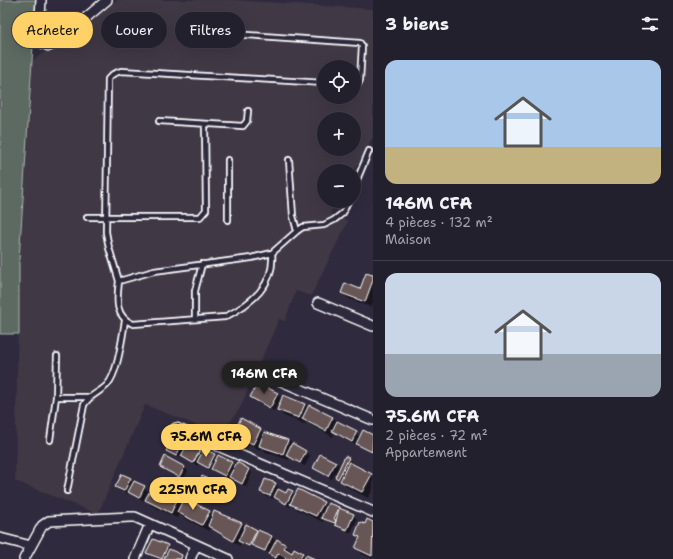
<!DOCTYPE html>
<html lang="fr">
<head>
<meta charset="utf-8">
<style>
  :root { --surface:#23202e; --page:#2b2836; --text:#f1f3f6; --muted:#a3a3aa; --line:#403e4a; --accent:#ffd166 }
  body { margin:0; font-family:"Shantell Sans",sans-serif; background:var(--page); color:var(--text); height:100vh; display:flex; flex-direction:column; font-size:15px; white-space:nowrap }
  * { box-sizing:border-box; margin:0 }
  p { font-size:13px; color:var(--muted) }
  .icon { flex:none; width:22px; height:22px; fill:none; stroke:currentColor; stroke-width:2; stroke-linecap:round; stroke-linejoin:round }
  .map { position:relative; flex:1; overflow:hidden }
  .side { display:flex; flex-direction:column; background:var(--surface); width:300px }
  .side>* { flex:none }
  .top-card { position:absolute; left:12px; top:12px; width:301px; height:36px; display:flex; gap:8px }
  .buttons { position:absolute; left:317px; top:60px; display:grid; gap:8px }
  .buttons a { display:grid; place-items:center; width:44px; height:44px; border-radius:50%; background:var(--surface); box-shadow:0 4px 16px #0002,0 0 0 1px var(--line); font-size:20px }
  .price { position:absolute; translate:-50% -34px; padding:0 9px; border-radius:14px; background:var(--accent); color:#111; font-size:13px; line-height:26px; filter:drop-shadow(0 1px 2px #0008) }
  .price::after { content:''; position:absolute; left:50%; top:24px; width:12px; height:9px; margin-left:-6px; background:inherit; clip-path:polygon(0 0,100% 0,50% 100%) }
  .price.on { background:#222; color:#fff }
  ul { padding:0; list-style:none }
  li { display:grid; align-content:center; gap:8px; height:212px; padding:0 12px }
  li+li { border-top:1px solid var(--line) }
  li span { display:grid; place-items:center; height:124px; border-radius:12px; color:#555 }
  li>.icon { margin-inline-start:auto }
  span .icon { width:72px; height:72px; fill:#fffc; stroke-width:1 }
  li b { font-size:17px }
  h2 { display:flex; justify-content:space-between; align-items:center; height:48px; padding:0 12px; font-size:17px }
  .tag { padding:0 14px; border-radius:18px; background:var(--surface); box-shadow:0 4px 16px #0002,0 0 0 1px var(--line); font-size:14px; line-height:36px }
  .tag.on { background:var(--accent); color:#111 }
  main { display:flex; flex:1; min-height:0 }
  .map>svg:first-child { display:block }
  .built { fill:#403744; fill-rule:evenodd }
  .green { fill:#5c6b62; stroke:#aeb5b0 }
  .shadow { fill:#0007; fill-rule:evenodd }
  .building { fill:#685656; stroke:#fff }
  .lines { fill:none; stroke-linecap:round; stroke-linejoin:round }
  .lane-casing { stroke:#fff; stroke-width:8 }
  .street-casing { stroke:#fff; stroke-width:12 }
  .lane { stroke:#2f2a3d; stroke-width:4.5 }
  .street { stroke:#2f2a3d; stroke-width:9 }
</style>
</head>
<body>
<main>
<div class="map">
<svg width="373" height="559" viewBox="0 0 373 559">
  <rect width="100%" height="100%" fill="#2f2a3d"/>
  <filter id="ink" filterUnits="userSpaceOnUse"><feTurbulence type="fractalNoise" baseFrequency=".025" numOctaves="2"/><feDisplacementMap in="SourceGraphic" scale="8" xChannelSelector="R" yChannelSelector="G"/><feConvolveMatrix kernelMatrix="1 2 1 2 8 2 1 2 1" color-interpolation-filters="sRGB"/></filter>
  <g filter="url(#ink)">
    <path class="built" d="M117 0H235L373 9V137L354 171H324V201H337L330 214 348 221 311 296 296 291 285 321 279 319 240 408 221 435 145 405 98 514 15 481 19 260 32 61ZM324 67H354V97H324ZM324 119H354V149H324Z"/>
    <path class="green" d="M0 0H36L19 260V334H0Z"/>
    <path class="shadow" d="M373 276V302L371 307 349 299 342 293 361 290Z
      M277 394 281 398 274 411 251 397Z
      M305 404 308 408 309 406 333 418 361 437 364 432 373 436V454L357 443 356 445 334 433 333 437 306 422 305 424 284 416 278 409Z
      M242 420 264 433 288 440 306 452 310 456 305 466 290 458 289 460 266 452 261 447 260 450 240 440 234 434Z
      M182 444 186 448 200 450 203 453 214 455 217 458 231 463 235 467 248 469 252 473 246 487 230 477 229 479 199 463 198 466 182 456 180 460 181 458 171 453V454L168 451Z
      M349 459 352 463V464L373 476V489L368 498 347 487 336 476Z
      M335 462 339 466 332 479 314 468Z
      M161 467H184L188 471 183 480Z
      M130 479 148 491 143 501 129 492 128 494 120 490 116 487Z
      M200 483 221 487 225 491 222 497Z
      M275 484 279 488 278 490 286 494 292 492 296 495 323 503 327 507 338 508 353 515 357 519 351 533 324 519 323 522 298 510 292 504 290 507 275 497 274 499 265 496 261 492Z
      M187 485 199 492 197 496 185 489Z
      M153 486 178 499 183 504 209 512 213 516 215 513 242 524 245 527 272 537 277 542 285 545 293 553 302 554 306 557 312 559H276L270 553 254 546 253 549 241 543 240 546 210 527 209 531 184 518 179 513 177 518 152 506 146 500ZM243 542 254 547 253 549 243 544Z
      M368 521 373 523V559L362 554 356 548 360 539 356 535 366 525Z
      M167 546 171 551 185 559H157L148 553Z"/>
    <path class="building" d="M366 273 373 275V280L365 302 341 293 345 283 360 289Z
      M258 383 278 393 270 408 250 397Z
      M283 395 305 404 299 418 277 410Z
      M309 405 333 417 326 431 302 419Z
      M241 418 261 429 253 444 233 434Z
      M337 421 357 431 352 442 332 431Z
      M363 430 373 435 372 452 356 444Z
      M264 432 288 440 283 454 259 446Z
      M173 438 183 443 176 456 166 451Z
      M188 443 201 449 193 463 181 456Z
      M292 443 306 451 300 463 286 455Z
      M204 449 215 454 208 468 197 462Z
      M320 454 336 462 328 476 313 468Z
      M218 455 232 462 225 476 211 469Z
      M165 456 185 467 179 477 160 467Z
      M345 456 349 458 338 479 335 477Z
      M237 462 249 469 242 484 229 477Z
      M349 462 372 474 362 492 340 481Z
      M122 474 131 478 124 491 115 487Z
      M202 476 222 486 218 493 198 483Z
      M265 479 276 483 270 496 260 492Z
      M134 481 145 486 139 498 128 492Z
      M187 484 198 489 195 495 184 489Z
      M153 485 178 498 171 513 145 500Z
      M278 489 286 493 288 489 293 491 286 504 274 497Z
      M298 489 324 502 316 516 290 504Z
      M184 498 210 511 202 525 177 512Z
      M328 503 339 507 334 519 336 520 335 523 321 518Z
      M339 508 354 514 347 530 335 525Z
      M214 511 242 523 233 541 208 526Z
      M367 519 373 522 372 556 355 548 360 537 355 535 360 522 365 524Z
      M246 524 257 530 249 546 238 541Z
      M258 530 272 536 265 551 251 545Z
      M153 539 168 545 162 559 146 553Z
      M277 539 286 545 284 548 292 553 294 548 303 553 299 559H285L286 558 278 553 276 558 269 554Z
      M169 549 182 555 181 559H164Z
      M306 555 315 559H304Z"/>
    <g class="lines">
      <defs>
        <path id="lane" d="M219 33 360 43 362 46 360 80 358 84H354
          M159 121 243 126 247 121 248 111
          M228 160V220
          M289 160 293 216 297 231
          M354 187 369 151
          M87 217H200L206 210 205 124
          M272 253C275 285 252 303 225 317L133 324C114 316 117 299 119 281L154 271 251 258 272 253 297 231 303 227 324 225 334 220 343 213 348 201
          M119 281 109 248 106 232 108 79 113 74 121 71 324 83
          M195 319V291L202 264
          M56 397H88
          M50 440 56 397 57 356
          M67 491 84 405C89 395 99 393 107 385 118 373 122 338 125 321"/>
        <path id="street" d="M41 0 39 33 44 44 49 46 56 43 107 0
          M318 303 373 326
          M267 375 373 420
          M176 428 373 512
          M0 538 31 546
          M24 559 42 526 49 521 130 517H135L228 559
          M135 559 150 524
          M190 559 196 545"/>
      </defs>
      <use href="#lane" class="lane-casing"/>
      <use href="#street" class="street-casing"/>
      <use href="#lane" class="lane"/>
      <use href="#street" class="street"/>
    </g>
  </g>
</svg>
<div class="buttons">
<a><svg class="icon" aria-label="locate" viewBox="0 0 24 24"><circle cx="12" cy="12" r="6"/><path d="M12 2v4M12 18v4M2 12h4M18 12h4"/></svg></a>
<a>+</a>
<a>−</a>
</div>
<b class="price on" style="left:264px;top:395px">146M CFA</b>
<b class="price" style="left:206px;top:458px">75.6M CFA</b>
<b class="price" style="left:193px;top:511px">225M CFA</b>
<div class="top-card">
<a class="tag on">Acheter</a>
<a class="tag">Louer</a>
<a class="tag">Filtres</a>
</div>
</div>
<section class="side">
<h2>3 biens<svg class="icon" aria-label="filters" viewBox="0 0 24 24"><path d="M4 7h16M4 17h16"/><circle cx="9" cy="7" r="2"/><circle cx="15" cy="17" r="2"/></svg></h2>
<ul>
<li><span style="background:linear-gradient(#a9c7e8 70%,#c2b280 0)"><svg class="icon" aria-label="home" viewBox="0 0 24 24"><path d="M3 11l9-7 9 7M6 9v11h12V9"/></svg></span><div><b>146M CFA</b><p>4 pièces · 132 m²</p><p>Maison</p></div></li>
<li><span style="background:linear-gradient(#c9d6e8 65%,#9aa5b1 0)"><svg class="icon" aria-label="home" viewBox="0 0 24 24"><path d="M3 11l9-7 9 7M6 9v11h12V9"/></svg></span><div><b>75.6M CFA</b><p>2 pièces · 72 m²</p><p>Appartement</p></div></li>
</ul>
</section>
</main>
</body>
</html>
